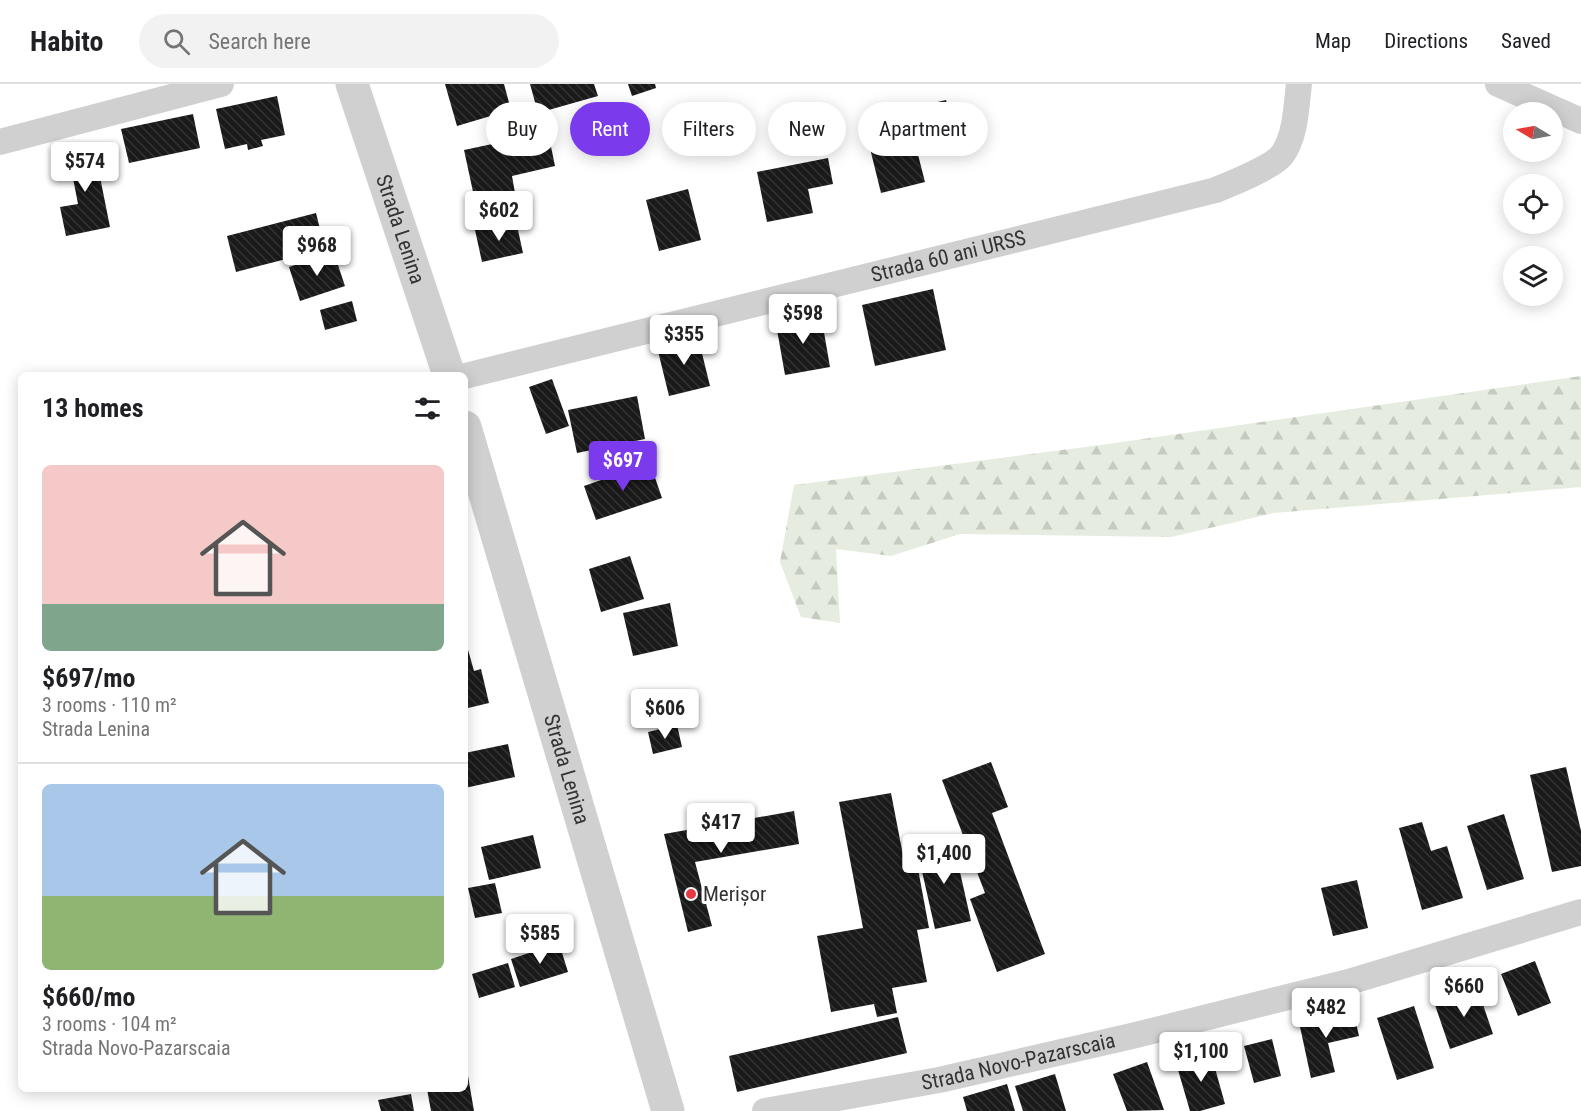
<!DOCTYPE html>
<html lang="en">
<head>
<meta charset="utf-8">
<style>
  :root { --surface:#fff; --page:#f2f2f2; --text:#202124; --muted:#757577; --line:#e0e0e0; --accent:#7c3aed }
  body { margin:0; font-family:"Roboto Condensed",sans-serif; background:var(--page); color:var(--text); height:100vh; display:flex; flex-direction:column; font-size:22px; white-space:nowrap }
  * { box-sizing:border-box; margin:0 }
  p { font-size:20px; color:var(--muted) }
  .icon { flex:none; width:33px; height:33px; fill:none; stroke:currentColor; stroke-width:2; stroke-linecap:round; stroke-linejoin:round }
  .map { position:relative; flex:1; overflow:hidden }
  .drawer { position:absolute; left:18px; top:288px; width:450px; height:720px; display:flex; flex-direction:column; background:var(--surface); border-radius:9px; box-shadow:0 3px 15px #0003 }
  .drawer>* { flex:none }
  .banner { position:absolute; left:486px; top:18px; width:570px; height:54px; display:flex; gap:12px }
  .needle { width:39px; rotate:280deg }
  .controls { position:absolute; left:1503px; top:18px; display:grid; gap:12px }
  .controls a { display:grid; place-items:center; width:60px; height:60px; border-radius:50%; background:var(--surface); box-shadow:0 3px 15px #0003; font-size:30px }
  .price { position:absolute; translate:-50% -51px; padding:0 14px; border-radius:6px; background:#fff; color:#222; font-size:20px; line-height:39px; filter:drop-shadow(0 2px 3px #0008) }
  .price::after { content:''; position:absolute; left:50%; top:36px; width:18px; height:14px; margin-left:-9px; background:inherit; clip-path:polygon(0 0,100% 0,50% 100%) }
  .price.selected { background:var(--accent); color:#fff }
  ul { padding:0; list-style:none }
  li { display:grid; align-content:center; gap:12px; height:318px; padding:0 24px }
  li+li { border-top:2px solid var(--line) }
  li span { display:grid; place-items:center; height:186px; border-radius:9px; color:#555 }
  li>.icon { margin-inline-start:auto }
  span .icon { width:108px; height:108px; fill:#fffc; stroke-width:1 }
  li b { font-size:26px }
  h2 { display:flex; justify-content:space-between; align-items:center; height:72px; padding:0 24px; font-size:26px }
  .chip { padding:0 21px; border-radius:27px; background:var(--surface); box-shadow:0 3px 15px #0003; font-size:21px; line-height:54px }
  .chip.selected { background:var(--accent); color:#fff }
  header { display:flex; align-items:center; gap:36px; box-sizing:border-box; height:84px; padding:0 30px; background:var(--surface); border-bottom:2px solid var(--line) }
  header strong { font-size:28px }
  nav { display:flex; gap:33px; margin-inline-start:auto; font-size:21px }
  .search { width:420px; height:54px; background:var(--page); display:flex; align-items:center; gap:15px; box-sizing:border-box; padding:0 21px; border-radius:33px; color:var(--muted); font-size:22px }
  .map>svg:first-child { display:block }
  .forest { fill:url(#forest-firs) }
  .building { fill:url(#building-back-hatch) }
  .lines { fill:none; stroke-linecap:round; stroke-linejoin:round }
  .minor { stroke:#d0d0d0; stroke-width:26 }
  .tertiary { stroke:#d0d0d0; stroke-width:33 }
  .poi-dot { fill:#e63946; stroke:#fff; stroke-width:2 }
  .labels { text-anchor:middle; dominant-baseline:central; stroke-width:6; stroke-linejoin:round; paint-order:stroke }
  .street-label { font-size:21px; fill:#333; stroke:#fff }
  .poi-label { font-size:21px; fill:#333; stroke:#fff; text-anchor:start }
</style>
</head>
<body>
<header>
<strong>Habito</strong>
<div class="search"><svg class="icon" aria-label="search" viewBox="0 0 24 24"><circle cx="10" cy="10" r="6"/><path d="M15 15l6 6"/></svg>Search here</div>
<nav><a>Map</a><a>Directions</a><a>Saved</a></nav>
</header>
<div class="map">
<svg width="1581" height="1027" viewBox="0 0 1581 1027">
  <defs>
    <pattern id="forest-firs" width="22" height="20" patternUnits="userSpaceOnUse" patternTransform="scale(1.5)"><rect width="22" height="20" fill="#e6ecdf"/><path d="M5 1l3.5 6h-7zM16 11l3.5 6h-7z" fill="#c6cbc0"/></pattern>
    <pattern id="building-back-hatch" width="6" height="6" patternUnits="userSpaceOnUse" patternTransform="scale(1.5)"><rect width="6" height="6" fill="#1a1a1a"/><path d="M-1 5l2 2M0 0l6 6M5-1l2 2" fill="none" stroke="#333"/></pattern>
  </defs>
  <rect width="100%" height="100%" fill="#fff"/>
  <path class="forest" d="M1581 292V403L1274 429 1171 453 960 450 891 472 836 465 840 539 801 533 780 478 794 401 1108 360Z"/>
  <path class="building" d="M445 0H504L511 26 457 42Z
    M530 0H594L598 12 538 29Z
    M628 0H655L656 4 632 12Z
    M277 12 285 51 261 56 263 62 248 66 247 60 225 65 216 25Z
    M946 16 951 37 912 47 925 98 881 109 863 36Z
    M193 30 200 64 129 79 121 45Z
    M548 48 555 82 512 92 515 109 475 117 464 66Z
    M93 58 110 143 66 152 60 123 78 120 67 63Z
    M828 74 833 100 808 105 813 129 767 138 757 88Z
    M688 105 701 156 659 167 646 116Z
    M316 129 325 165 236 188 227 152Z
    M516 137 523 169 482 178 475 146Z
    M334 169 345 202 300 217 289 183Z
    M933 205 946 266 875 282 862 221Z
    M352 217 357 237 325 246 320 226Z
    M821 231 830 283 785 291 776 240Z
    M698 253 710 302 669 312 657 263Z
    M552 295 569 342 546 350 529 303Z
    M637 312 645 355 577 369 568 326Z
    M650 379 662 414 596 436 584 402Z
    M630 472 644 515 601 528 589 485Z
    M670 519 678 562 633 572 623 529Z
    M465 555 474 587 481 585 489 619 468 624 465 610Z
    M677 641 682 663 653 670 648 648Z
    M508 660 515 693 465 704V669Z
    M991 678 1008 723 992 729 1045 870 997 888 970 815 985 809 942 696Z
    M1566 683 1581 747V782L1552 788 1530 691Z
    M891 709 906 787 918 785 929 844 917 846 927 898 892 904 897 929 877 933 874 920 831 928 817 852 863 844 839 718Z
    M794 727 799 760 695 778 712 842 688 848 664 750Z
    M1504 730 1524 795 1487 806 1467 742Z
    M1422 738 1431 767 1447 762 1463 814 1422 826 1399 744Z
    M533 751 541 784 489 796 481 763Z
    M953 757 971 837 935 845 917 765Z
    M1357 796 1368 844 1333 852 1321 804Z
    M495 799 502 829 475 834 468 804Z
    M559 859 568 888 520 903 511 875Z
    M1535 877 1551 919 1518 932 1501 890Z
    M508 879 515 903 479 914 472 890Z
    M1477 903 1493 950 1450 965 1434 918Z
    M1414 922 1434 984 1397 996 1377 934Z
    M1353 926 1359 952 1328 959 1335 988 1311 994 1299 938Z
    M898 933 907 969 737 1008 729 972Z
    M1272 955 1281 992 1254 999 1244 962Z
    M1211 970 1225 1020 1200 1027H1190L1176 979Z
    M1147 978 1164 1026 1127 1027 1113 990Z
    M1055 990 1066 1027H1023L1015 1002Z
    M465 992H468L474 1027H431L427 1005H465Z
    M1007 1000 1015 1027H967L963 1013Z
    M411 1010 414 1027H381L378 1016Z"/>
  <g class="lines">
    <g class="minor">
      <path d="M1498 0 1581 37"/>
      <path d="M0 58 221 0"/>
      <path id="s1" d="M465 292 1216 106C1230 100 1273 83 1282 71 1296 52 1296 23 1299 0"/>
      <path id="s2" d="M765 1027 939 996 1132 952 1352 897 1581 828"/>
    </g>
    <g class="tertiary">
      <path id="s3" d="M352 0 449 291"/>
      <path id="s4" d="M465 343 668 1027"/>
    </g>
  </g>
  <circle class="poi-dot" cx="691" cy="810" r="6"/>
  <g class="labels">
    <g class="street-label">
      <text stroke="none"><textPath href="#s3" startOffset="153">Strada Lenina</textPath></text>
      <text stroke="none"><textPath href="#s1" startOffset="498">Strada 60 ani URSS</textPath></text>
      <text stroke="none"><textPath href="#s4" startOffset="357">Strada Lenina</textPath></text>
      <text stroke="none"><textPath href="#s2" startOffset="258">Strada Novo-Pazarscaia</textPath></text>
    </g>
    <g class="poi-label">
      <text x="703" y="810">Merișor</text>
    </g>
  </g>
</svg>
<div class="controls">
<a><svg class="needle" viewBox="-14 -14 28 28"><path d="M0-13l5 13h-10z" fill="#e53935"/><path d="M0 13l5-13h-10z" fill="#757577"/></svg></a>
<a><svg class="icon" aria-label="locate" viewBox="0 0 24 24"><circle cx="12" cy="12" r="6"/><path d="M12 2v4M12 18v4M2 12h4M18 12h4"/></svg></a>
<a><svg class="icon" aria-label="layers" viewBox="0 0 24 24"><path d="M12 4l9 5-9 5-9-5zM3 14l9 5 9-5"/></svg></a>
</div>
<b class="price" style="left:85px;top:109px">$574</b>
<b class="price" style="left:499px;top:158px">$602</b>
<b class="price" style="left:317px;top:193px">$968</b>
<b class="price" style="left:803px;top:261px">$598</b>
<b class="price" style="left:684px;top:282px">$355</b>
<b class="price selected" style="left:623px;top:408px">$697</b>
<b class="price" style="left:665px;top:656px">$606</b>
<b class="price" style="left:721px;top:770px">$417</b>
<b class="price" style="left:944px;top:801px">$1,400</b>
<b class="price" style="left:540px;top:881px">$585</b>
<b class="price" style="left:1464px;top:934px">$660</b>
<b class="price" style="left:1326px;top:955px">$482</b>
<b class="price" style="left:1201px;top:999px">$1,100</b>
<div class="banner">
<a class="chip">Buy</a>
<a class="chip selected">Rent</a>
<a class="chip">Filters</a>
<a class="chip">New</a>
<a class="chip">Apartment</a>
</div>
<section class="drawer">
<h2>13 homes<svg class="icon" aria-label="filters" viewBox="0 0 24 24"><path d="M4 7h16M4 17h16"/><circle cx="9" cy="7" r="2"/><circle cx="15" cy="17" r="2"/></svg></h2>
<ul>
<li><span style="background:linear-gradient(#f6c9c9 75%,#7fa58c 0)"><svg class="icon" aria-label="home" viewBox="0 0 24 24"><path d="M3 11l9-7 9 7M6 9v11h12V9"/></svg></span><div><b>$697/mo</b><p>3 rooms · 110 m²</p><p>Strada Lenina</p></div></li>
<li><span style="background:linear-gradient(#a9c7e8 60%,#8fb573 0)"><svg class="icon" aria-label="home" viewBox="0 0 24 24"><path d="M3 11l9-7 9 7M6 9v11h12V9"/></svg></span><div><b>$660/mo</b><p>3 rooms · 104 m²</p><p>Strada Novo-Pazarscaia</p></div></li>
</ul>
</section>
</div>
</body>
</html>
